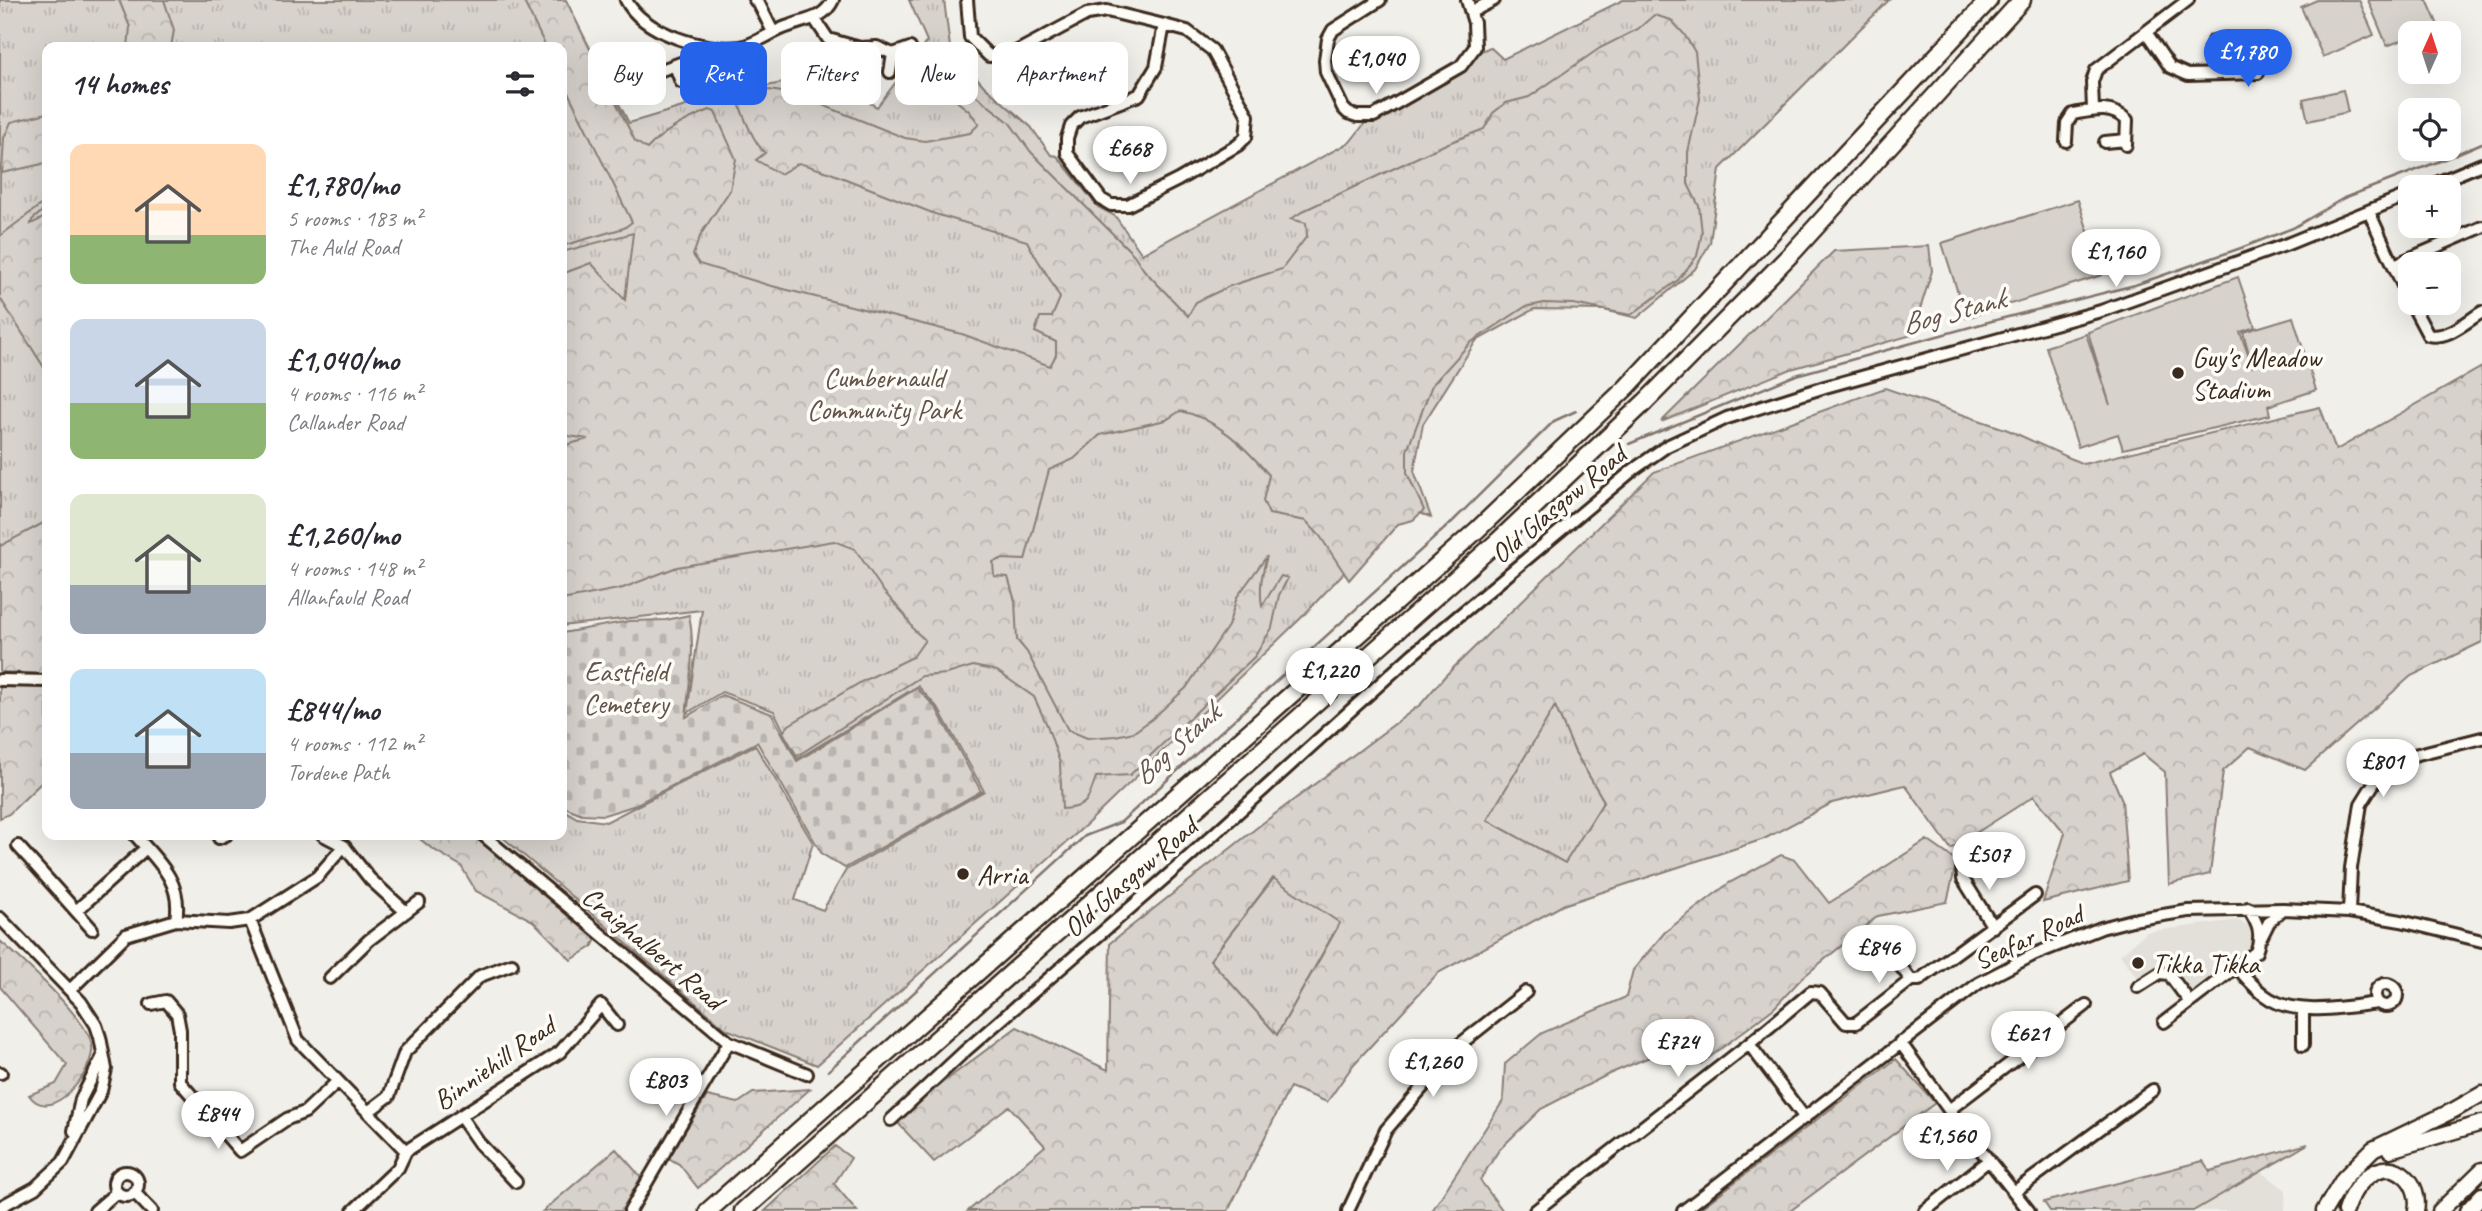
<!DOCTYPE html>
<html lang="en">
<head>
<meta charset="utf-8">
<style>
  :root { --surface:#fff; --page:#f7f7f7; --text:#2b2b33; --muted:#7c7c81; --accent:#2563eb }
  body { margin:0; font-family:Caveat,sans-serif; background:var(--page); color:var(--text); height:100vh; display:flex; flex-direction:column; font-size:26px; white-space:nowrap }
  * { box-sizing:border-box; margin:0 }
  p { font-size:23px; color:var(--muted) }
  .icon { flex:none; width:38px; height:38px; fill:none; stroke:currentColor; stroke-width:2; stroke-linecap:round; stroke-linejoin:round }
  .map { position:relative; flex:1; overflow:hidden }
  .sheet { position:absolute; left:42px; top:42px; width:525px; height:798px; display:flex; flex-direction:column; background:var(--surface); border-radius:14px; box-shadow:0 7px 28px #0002 }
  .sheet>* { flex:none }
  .hud { position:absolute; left:588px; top:42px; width:665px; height:63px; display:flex; gap:14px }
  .needle { width:46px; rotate:3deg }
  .fabs { position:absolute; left:2398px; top:21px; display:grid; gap:14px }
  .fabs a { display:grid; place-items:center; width:63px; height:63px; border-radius:14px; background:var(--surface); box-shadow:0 7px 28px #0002; font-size:35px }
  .price { position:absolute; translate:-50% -60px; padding:0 16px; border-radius:24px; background:#fff; color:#222; font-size:23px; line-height:46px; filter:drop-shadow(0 2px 4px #0008) }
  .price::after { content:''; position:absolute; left:50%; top:42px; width:21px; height:16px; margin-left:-10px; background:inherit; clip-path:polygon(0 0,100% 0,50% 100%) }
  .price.active { background:var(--accent); color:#fff }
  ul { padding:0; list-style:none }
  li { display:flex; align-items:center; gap:21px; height:175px; padding:0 28px }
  li span { display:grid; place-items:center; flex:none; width:196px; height:140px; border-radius:14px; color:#555 }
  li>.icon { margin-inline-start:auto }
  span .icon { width:84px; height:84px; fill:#fffc; stroke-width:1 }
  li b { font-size:30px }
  h2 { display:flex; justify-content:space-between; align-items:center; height:84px; padding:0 28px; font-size:30px }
  .pill { padding:0 24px; border-radius:14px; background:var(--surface); box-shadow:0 7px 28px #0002; font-size:24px; line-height:63px }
  .pill.active { background:var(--accent); color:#fff }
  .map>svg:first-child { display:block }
  .built { fill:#e3e0da }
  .grass { fill:url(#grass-tufts); stroke:#897e75; stroke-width:2 }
  .forest { fill:url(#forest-crowns); stroke:#897e75; stroke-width:2; fill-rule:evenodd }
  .cemetery { fill:url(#cemetery-stones); stroke:#897e75; stroke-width:2 }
  .pitch { fill:#d7d2cc; stroke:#897e75; stroke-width:2 }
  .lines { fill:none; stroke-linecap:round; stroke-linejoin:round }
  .stream { stroke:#80746b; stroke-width:2.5 }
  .minor-casing { stroke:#3b2a1e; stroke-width:16 }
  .major-casing { stroke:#3b2a1e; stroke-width:19 }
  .highway-casing { stroke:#3b2a1e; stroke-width:21 }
  .minor { stroke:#fdfcf7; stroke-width:10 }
  .major { stroke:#fdfcf7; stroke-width:14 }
  .highway { stroke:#fdfcf7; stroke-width:16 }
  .poi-dot { fill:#3b2a1e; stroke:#fdfcf7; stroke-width:2.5 }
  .labels { text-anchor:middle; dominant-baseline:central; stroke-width:7; stroke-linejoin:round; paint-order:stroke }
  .poi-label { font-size:28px; fill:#3b2a1e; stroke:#fdfcf7; text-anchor:start }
  .park-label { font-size:28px; fill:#62544a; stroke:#fdfcf7 }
  .street-label { font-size:28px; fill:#3b2a1e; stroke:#fdfcf7 }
  .water-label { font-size:30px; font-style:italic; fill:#63554b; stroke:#fdfcf7 }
</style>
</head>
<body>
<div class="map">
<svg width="2482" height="1211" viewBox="0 0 2482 1211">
  <defs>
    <pattern id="grass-tufts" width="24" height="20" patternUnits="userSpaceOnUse" patternTransform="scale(1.75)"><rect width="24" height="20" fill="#d7d2cc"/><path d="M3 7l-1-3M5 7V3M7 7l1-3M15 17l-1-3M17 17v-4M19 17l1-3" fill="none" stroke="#b9b4af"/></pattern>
    <pattern id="forest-crowns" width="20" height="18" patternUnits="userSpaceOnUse" patternTransform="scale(1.75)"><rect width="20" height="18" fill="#d7d2cc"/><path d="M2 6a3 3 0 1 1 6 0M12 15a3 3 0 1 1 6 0" fill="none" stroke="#b9b4af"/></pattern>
    <pattern id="cemetery-stones" width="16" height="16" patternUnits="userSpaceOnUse" patternTransform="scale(1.75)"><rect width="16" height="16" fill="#d7d2cc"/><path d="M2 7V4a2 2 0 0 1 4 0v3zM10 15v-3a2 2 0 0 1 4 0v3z" fill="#b9b4af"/></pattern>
  </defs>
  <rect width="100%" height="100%" fill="#f1efea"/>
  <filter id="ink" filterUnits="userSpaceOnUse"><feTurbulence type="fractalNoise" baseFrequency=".0143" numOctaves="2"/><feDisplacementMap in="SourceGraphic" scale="14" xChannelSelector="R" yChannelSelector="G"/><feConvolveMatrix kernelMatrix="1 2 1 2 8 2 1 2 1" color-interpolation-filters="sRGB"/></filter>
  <g filter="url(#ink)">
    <path class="built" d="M2237 920 2252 927 2249 951 2193 992 2170 962 2139 980 2120 955 2146 932Z
      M2262 1172 2286 1190 2285 1211H2193Z"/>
    <path class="grass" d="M0 0H565L629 123 726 94 807 78 827 80 877 107 927 41 909 0H944L950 47 984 86 1031 127 1051 155 1057 156 1098 207 1115 216 1142 254 1350 142 1365 123 1466 69 1475 54 1490 47 1503 59 1623 0H1889L1720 169 1710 243 1695 269 1637 318 1604 310 1534 309 1476 341 1423 424 1414 471 1431 517 1405 508 1301 618 1087 824 817 1065 726 1029 500 835H562V809L577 818 606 822 755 745 813 843 795 900 823 910 846 870 984 791 938 708 918 686 797 759 774 711 722 692 687 713 702 610 562 626V47H47V671L0 669Z
      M1555 705 1575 752 1604 801 1565 864 1487 820Z
      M1274 878 1340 922 1277 1035 1210 960Z"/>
    <path class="forest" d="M119 0H164L174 30 171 47H128L130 27Z
      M523 0H566L635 141 647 149C663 131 687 119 710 110L715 112 736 159 730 190 701 234 693 255 699 264 768 285 962 334 1050 366 1056 355V342L1035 332 1040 317H1052L1060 298C1050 277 1037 261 1027 241L935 214 828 172 799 163 780 174 756 160 765 153C754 143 742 114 738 99L769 90 795 94 905 138 925 141 970 133 979 124 969 111 949 95 938 67 941 59 959 82 1009 122 1031 152 1134 255 1144 270 1188 316 1196 302 1230 286 1282 269 1307 236 1306 223 1291 219 1305 210 1446 144 1484 129 1493 113 1506 103 1529 97 1600 48 1638 29 1654 15 1671 20 1684 34 1695 52 1700 99 1688 152V184L1699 206 1702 233 1697 256 1678 280 1631 315 1573 304 1544 303 1525 307 1470 343 1432 385 1407 451V473L1424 510 1413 520 1398 524 1349 580 1320 536 1306 521 1269 514 1263 501 1269 475C1245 447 1217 418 1180 411L1166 420 1100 435 1074 459 1049 470 1025 560 1001 559 993 562 994 576 1008 577 1015 601 1017 640 1027 652 1068 730 1087 738 1115 736 1134 732 1152 719 1186 688 1228 626 1237 597 1267 556C1262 573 1259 588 1262 606L1281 576 1288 578 1279 595 1272 628 1255 656 1130 775 1096 777C1088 800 1088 808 1062 809L1060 763 1047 725 1034 697 997 671 973 666 947 674 922 676 797 756 783 732 789 725 863 681 913 657 925 640 914 630 905 615 884 592 855 549 834 541 677 567 623 588 562 600V446L588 439 562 435V274L591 263 625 300 633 233 562 252V246L624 228 632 222 562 80V47H546Z
      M47 113V163L2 173 4 138 11 122Z
      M47 200V207L32 220 31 224 47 216V372L0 298V236Z
      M1929 246 1932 271 1912 335 1791 369 1661 422 1834 251Z
      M2482 367V642L2411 676 2305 770 2250 747 2223 771 2210 874 2169 884 2165 772 2143 754 2110 772 2122 800 2128 881 2043 902 2065 833 2034 796 1951 849 1905 785 1832 803 1764 839 1563 905 1438 973 1354 1064 1327 1102 1290 1087 1228 1211H968L1045 1146 1009 1106 934 1162 894 1119 1017 1027 1108 1070 1110 943 1259 826 1421 704 1445 676 1654 472 1885 388 2008 430 2083 464 2320 407 2336 450ZM1555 706 1575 752 1604 801 1565 863 1487 820ZM1273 878 1340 923 1277 1035 1210 960Z
      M47 521V674L0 672V546Z
      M0 686 47 687V777L9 814 0 818Z
      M415 835H475L503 856 596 939 592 947 571 960 533 921 476 891 461 866 431 848Z
      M1927 840 1957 861 1947 902 1878 916 1802 978 1774 1008 1701 1064 1683 1043 1609 1074 1541 1109 1499 1150 1480 1180 1503 1211H1432L1503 1101 1505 1064 1542 1033 1626 997 1633 970 1665 932 1729 883 1781 855 1795 860 1829 903Z
      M0 941C21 958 88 1020 92 1045 96 1070 51 1127 29 1095L56 1084 67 1065 0 987Z
      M1896 1059 1935 1103 1790 1211H1697Z
      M810 1089 698 1188 679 1164 668 1158 707 1096 738 1103 753 1093Z
      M2308 1144 2193 1211H2050L2044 1202 2203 1161 2210 1171Z
      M835 1146 851 1158 834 1184 857 1211H765Z
      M616 1149 641 1177 621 1211H543Z"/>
    <path class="cemetery" d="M689 615C696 649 689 683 686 717L722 695 772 714 797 761 917 688 936 708 981 791 845 868 822 854 757 742 633 806 604 815 582 814 562 806V633L629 621 666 620Z"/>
    <path class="pitch" d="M2317 0H2359L2374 35 2323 57 2301 7Z
      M2368 0H2427L2438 25 2418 33H2410V37L2387 46Z
      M2343 90 2348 112 2308 121 2303 99Z
      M2078 200 2102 275 1966 318 1942 243Z
      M2238 277 2255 327 2240 332 2253 368 2243 332 2293 317 2316 390 2268 406 2270 415 2123 449 2118 434 2078 447 2046 347 2086 334 2110 405 2088 332Z"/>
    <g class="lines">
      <path class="stream" d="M1629 444 1796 375 1992 321 2135 285 2241 248 2293 228 2344 198 2440 161 2482 143
        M828 1071 1085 836 1121 822 1453 521 1554 421 1576 411"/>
      <defs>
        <path id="minor" d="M626 0C643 33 705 52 740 47 757 44 772 31 789 26 807 19 824 19 833 0
          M755 0 759 4 773 32
          M967 0 970 37 989 56 1014 53 1087 14 1107 11 1164 25 1187 31 1212 50 1248 116 1246 137 1238 145 1178 180 1128 205H1111L1101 199 1067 153V138L1071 126 1080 117 1139 95 1156 67 1164 25
          M1380 0 1333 30 1328 39 1325 60 1326 72 1343 108 1348 113 1357 116H1374L1461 66 1475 47 1474 23 1467 0
          M1471 12 1494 0
          M814 18 828 39 860 48 877 47 893 54 910 48
          M2146 32 2170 67 2188 75 2258 73 2256 40 2213 41
          M675 66 681 82
          M656 72 686 61 695 45
          M890 72 893 54
          M2093 110 2092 82 2096 70 2188 0
          M2066 141 2067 123 2073 114C2094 110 2110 105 2127 120L2126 145
          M2105 142 2126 140
          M2427 187 2482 164
          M2369 212 2410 301
          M2394 265 2482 227
          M2411 303 2428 335C2447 340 2467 321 2482 312
          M0 680 47 681
          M135 835C158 861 183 882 176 920
          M323 835 344 846 370 879 406 912
          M483 835 729 1042 807 1074
          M219 838 226 835
          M18 846 92 929
          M1962 864 1963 879 1993 927
          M76 911 146 848
          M2349 912 2351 868 2361 804 2379 775 2410 756 2482 738
          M0 918 81 1002 96 1025 100 1037 106 1069 101 1091 63 1162 35 1188 0 1207
          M250 920 298 1040 406 1151 398 1168 353 1211
          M1879 938 1911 980
          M2261 938 2269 922 2283 909
          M2237 967C2245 977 2254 987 2264 995 2293 1018 2343 1007 2378 1003
          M330 978 369 940 419 902
          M2375 995a11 11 0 1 1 22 0a11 11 0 1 1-22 0Z
          M2138 987 2160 973 2169 974 2189 1001
          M70 990 126 935 176 920 229 923 250 920 317 877 344 846
          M151 1004 166 1001 177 1014 180 1030V1082L240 1151 287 1119 305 1112 337 1082
          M2164 1022 2256 952C2263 934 2258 924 2248 908
          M1900 1042 1949 1110 2029 1211
          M1749 1044 1811 992 1820 993 1846 1023H1856L1911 980H1919L2035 895
          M2303 1045V1009
          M0 1073H1
          M1949 1110 2086 1005
          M368 1112 389 1096 405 1052 480 976 512 964
          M460 1116 479 1143 516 1182
          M891 1120 965 1051 1181 864 1413 654 1633 470 1667 446 1727 418 1825 387 2101 311 2285 245 2410 194
          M74 1131 81 1099 103 1056
          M406 1151 560 1052 601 1005 617 1025
          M114 1184a12 12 0 1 1 24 0a12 12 0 1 1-24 0Z
          M134 1192 152 1211
          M2014 1192 2153 1090
          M95 1211 117 1192
          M630 1211 729 1042
          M1348 1211 1386 1130 1459 1045 1526 992
          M1535 1211 1749 1044 1805 1118
          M1683 1211 1979 983 2035 954 2101 928 2132 920 2188 911 2283 909 2349 912 2401 921 2482 941
          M1925 1211 1989 1160"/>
        <path id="major" d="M2390 1150 2482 1123
          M2324 1211 2344 1178 2373 1149 2454 1110 2482 1094
          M2345 1211C2349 1198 2358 1183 2370 1175 2396 1156 2422 1184 2416 1211
          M2440 1211 2482 1170
          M2467 1211 2482 1195"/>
        <path id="highway" d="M708 1211 1477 530 1627 387 1989 0
          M743 1211 1498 541 1645 402 1793 252 2022 0"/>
      </defs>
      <use href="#minor" class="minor-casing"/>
      <use href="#major" class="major-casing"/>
      <use href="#highway" class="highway-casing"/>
      <use href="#minor" class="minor"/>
      <use href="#major" class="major"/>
      <use href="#highway" class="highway"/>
    </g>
  </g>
  <g class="poi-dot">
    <circle cx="2178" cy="373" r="7"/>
    <circle cx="963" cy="874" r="7"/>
    <circle cx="2138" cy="963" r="7"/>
  </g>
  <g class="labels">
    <g class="poi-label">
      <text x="2192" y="357">Guy's Meadow<tspan x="2192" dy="32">Stadium</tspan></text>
      <text x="977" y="874">Arria</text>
      <text x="2152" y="963">Tikka Tikka</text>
    </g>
    <g class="park-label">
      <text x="884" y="377">Cumbernauld<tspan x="884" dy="32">Community Park</tspan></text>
      <text x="626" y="671">Eastfield<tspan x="626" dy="32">Cemetery</tspan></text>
    </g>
    <g class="street-label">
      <text transform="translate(1558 504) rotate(-40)">Old Glasgow Road</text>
      <text transform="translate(1130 877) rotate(-41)">Old Glasgow Road</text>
      <text transform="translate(2028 937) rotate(-25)">Seafar Road</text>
      <text transform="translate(653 948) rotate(40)">Craighalbert Road</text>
      <text transform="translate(494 1063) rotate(-35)">Binniehill Road</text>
    </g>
    <g class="water-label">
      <text transform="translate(1953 311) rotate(-15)">Bog Stank</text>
      <text transform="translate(1176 744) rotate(-42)">Bog Stank</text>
    </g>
  </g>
</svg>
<div class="fabs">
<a><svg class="needle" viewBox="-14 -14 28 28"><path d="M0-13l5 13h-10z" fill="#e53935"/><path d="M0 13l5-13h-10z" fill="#7c7c81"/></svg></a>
<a><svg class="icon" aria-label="locate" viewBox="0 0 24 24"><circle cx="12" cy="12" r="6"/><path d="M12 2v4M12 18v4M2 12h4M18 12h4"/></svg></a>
<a>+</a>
<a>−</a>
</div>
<b class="price active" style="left:2248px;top:89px">£1,780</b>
<b class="price" style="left:1376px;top:96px">£1,040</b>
<b class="price" style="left:1130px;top:186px">£668</b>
<b class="price" style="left:2116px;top:289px">£1,160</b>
<b class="price" style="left:1330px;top:708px">£1,220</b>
<b class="price" style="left:2383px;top:799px">£801</b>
<b class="price" style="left:1989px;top:892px">£507</b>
<b class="price" style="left:1879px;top:985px">£846</b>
<b class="price" style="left:2028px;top:1071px">£621</b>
<b class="price" style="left:1678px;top:1079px">£724</b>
<b class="price" style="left:1433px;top:1099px">£1,260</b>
<b class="price" style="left:666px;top:1118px">£803</b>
<b class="price" style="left:218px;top:1151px">£844</b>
<b class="price" style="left:1947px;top:1173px">£1,560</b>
<div class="hud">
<a class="pill">Buy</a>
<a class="pill active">Rent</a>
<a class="pill">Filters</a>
<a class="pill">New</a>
<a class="pill">Apartment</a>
</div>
<section class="sheet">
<h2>14 homes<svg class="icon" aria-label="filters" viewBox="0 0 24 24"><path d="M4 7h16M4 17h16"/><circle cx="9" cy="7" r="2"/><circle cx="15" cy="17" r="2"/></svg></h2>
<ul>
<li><span style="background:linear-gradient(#ffd9b3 65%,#8fb573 0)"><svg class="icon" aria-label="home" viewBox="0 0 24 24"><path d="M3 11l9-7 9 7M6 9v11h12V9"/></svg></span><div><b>£1,780/mo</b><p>5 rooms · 183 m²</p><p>The Auld Road</p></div></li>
<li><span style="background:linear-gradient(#c9d6e8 60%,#8fb573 0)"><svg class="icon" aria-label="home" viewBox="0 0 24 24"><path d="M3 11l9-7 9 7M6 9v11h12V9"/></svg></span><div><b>£1,040/mo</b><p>4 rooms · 116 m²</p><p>Callander Road</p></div></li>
<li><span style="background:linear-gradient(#dfe7d0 65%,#9aa5b1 0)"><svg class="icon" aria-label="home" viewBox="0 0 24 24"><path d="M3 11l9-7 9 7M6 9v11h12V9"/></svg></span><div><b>£1,260/mo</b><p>4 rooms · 148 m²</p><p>Allanfauld Road</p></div></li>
<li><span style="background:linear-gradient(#bfe0f5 60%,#9aa5b1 0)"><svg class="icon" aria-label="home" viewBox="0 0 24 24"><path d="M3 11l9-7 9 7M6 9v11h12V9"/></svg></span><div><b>£844/mo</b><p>4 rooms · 112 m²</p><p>Tordene Path</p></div></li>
</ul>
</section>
</div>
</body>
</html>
